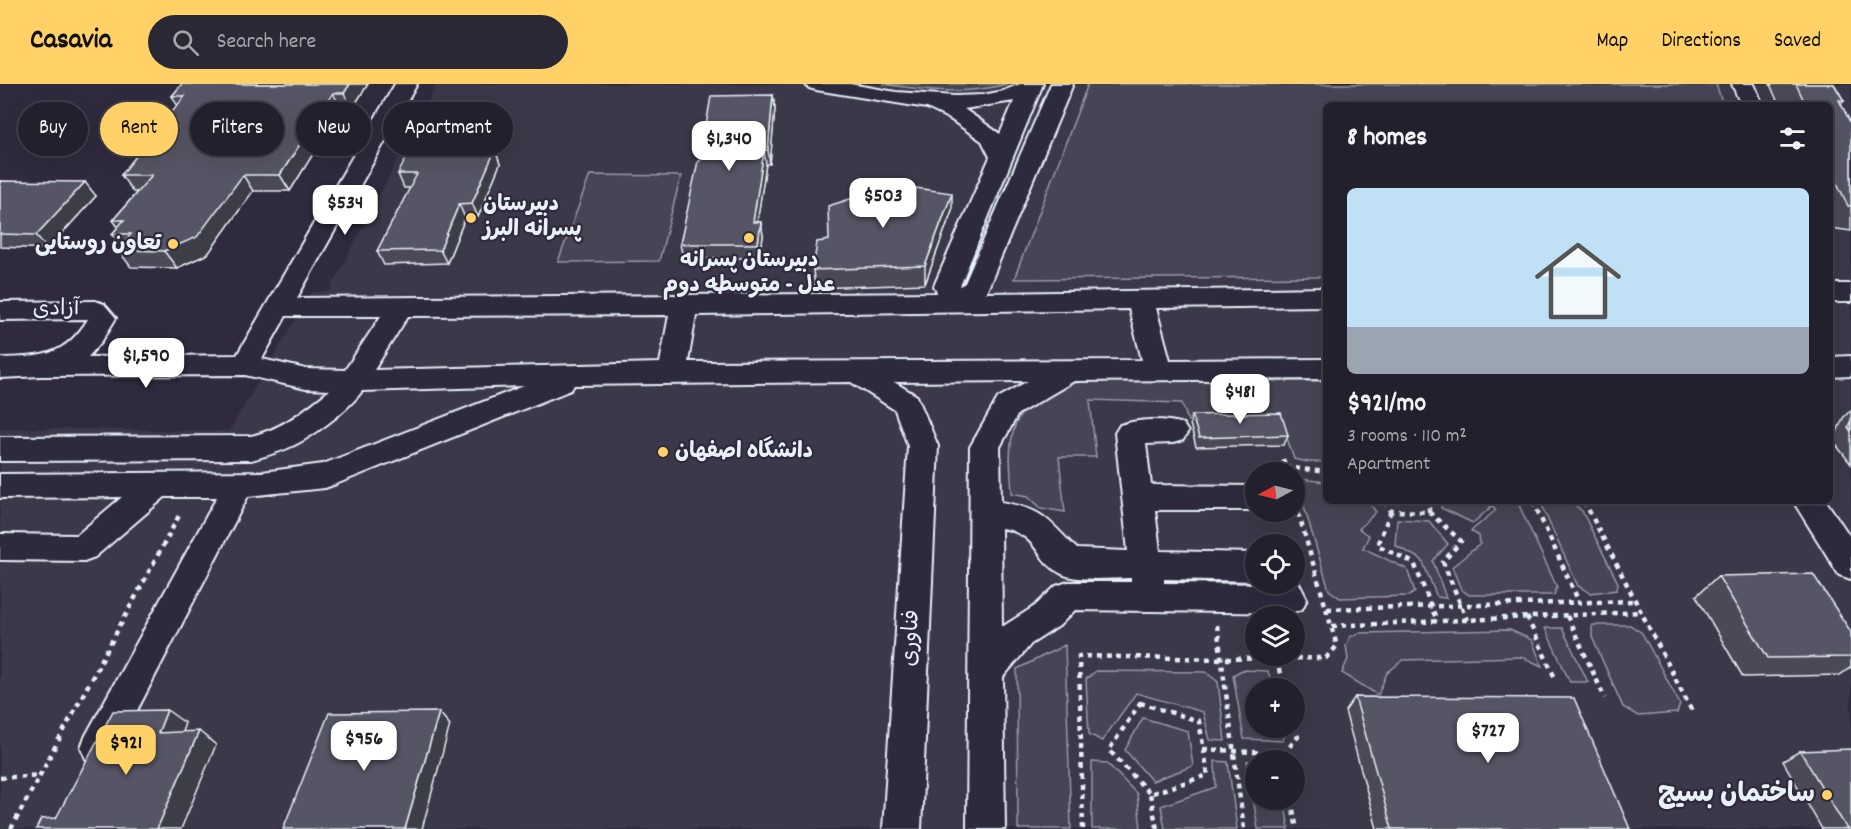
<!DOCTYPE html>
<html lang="en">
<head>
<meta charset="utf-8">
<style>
  :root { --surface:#23202e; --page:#2b2836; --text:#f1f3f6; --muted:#a3a3aa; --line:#403e4a; --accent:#ffd166 }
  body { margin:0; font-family:Dekko,"Playpen Sans Arabic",sans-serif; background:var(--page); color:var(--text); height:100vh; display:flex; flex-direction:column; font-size:22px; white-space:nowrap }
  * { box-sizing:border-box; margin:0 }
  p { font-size:20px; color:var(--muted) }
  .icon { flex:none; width:33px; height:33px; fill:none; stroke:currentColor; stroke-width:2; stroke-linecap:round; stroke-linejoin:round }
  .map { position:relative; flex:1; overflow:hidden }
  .drawer { position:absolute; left:1323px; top:18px; width:510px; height:402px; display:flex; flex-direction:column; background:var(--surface); border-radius:9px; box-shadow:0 6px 24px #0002,0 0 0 2px var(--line) }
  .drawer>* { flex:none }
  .guide { position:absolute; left:18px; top:18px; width:570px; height:54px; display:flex; gap:12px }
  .needle { width:39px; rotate:263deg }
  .fabs { position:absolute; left:1245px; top:378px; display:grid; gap:12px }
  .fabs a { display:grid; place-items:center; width:60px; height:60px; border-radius:50%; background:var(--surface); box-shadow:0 6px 24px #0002,0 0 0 2px var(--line); font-size:30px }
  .price { position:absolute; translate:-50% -51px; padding:0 14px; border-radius:12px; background:#fff; color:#222; font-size:20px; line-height:39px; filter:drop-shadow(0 2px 3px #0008) }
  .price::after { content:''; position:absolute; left:50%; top:36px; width:18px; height:14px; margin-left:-9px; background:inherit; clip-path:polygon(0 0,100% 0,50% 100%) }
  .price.current { background:var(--accent); color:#111 }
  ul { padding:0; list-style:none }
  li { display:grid; align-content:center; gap:12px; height:318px; padding:0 24px }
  li span { display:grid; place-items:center; height:186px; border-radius:9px; color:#555 }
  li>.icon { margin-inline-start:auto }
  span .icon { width:108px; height:108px; fill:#fffc; stroke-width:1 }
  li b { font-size:26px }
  h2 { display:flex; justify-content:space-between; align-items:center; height:72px; padding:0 24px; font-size:26px }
  .chip { padding:0 21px; border-radius:27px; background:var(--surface); box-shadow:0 6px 24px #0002,0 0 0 2px var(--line); font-size:21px; line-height:54px }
  .chip.current { background:var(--accent); color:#111 }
  header { display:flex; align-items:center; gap:36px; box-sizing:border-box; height:84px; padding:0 30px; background:var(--accent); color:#111 }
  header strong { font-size:28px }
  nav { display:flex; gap:33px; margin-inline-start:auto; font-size:21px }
  .search { width:420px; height:54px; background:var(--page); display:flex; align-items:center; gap:15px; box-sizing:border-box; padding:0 21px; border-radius:33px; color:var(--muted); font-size:22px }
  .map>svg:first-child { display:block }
  .built { fill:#3b3749; fill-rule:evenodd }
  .green { fill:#464455; stroke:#979aa6; stroke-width:1.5 }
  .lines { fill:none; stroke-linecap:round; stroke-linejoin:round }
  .minor-casing { stroke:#e8f1f8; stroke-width:4 }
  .path { stroke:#e8f1f8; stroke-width:4.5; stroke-dasharray:5 5; stroke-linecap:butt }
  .minor { fill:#2f2a3d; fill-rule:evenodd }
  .wall { fill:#4b4957; stroke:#e8f1f8; stroke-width:1.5 }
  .shaded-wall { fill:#3d3c47; stroke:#e8f1f8; stroke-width:1.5 }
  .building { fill:#575565; stroke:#e8f1f8; stroke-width:1.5 }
  .poi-dot { fill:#ffd166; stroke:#2f2a3d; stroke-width:2 }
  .labels { text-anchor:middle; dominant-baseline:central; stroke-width:4.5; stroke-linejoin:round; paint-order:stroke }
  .poi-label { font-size:22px; font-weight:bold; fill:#e8f1f8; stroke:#2f2a3d; text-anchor:start }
  .street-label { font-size:22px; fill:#e8f1f8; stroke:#2f2a3d }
  .near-poi-label { font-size:27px; font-weight:bold; fill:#e8f1f8; stroke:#2f2a3d; text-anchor:end }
</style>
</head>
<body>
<header>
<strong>Casavia</strong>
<div class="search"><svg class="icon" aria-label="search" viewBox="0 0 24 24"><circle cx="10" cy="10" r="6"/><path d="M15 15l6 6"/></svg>Search here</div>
<nav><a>Map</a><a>Directions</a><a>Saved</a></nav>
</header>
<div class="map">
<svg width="1851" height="745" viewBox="0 0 1851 745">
  <rect width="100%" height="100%" fill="#2f2a3d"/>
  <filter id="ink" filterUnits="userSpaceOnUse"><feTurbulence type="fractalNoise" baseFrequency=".0167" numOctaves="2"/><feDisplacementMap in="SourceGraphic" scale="12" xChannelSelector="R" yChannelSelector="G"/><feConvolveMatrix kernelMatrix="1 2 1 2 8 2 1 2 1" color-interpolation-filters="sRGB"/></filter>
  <g filter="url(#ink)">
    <path class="built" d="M437 0H1851V745H0V344L229 347 312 208H329ZM1326 21H1830V417H1326ZM1256 388H1294V428H1256ZM1256 460H1294V500H1256ZM1256 532H1294V572H1256ZM1256 604H1294V644H1256ZM1256 676H1294V716H1256Z"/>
    <path class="green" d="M883 0H1008C964 11 928 7 883 0Z
      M1088 0H1716L1723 21H1326V193L1014 195Z
      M590 91 681 92 659 177 558 178Z
      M1087 297H1326V378H1308L1294 375 1280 333 1188 337 1182 319 1090 316 1096 373H1059L1065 428 1041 424 1028 412 1012 409C1011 389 1008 369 1013 349 1020 317 1058 300 1087 297Z
      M1300 395 1326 398V417H1368L1376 428 1359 445 1369 452 1363 464 1407 485 1415 508 1409 512 1340 514 1329 506 1298 402Z
      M1441 417H1486L1491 423 1473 439 1441 424Z
      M1488 417H1517L1557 503 1554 511H1469L1461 505 1452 483 1480 460 1479 452 1471 447 1496 426Z
      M1546 417 1575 421 1582 427 1618 499 1617 506 1590 509 1578 502 1544 427 1542 419Z
      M1397 435 1429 437 1448 460 1433 477 1446 514 1437 513 1422 476 1395 461Z
      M1592 541H1630L1642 549 1680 620 1677 629 1638 632 1623 623 1592 553Z
      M1545 544H1562L1588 598H1570Z
      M1510 546 1532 556 1542 582 1522 573 1403 576 1387 589 1378 611 1342 589 1348 575 1346 562 1350 553 1359 549Z
      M1065 561 1071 745H1018L1017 585Z
      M1242 586 1268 587 1273 604H1256V644H1284L1286 650 1282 657 1244 655 1233 591Z
      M1096 587 1206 588 1218 598 1225 657 1210 656 1203 628 1136 609 1102 657 1089 650 1086 595Z
      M1143 634 1188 647 1193 682 1152 697 1125 666Z
      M1215 677 1228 678 1237 745H1165L1161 722 1216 703Z
      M1247 677H1255L1256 716H1284L1289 745H1258Z
      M1092 678 1107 679 1137 710 1141 745H1092Z"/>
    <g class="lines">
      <defs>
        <path id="minor" d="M395 0H417L297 214 937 209 934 202 990 73 982 57 950 35 927 24 816 6 809 4 805 0H850L896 8 955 12 983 11 1003 7 1020 0H1043L960 202 965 199 1051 0H1073L986 209 1326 204V222L1156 224 1170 276 1326 275V295L1074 297 1018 330 1000 363 1001 418C1046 426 1047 436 1077 465L1128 467 1115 349 1120 341C1138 335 1165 334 1183 340L1188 348 1183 356 1173 359 1146 360 1151 401 1256 402V426H1155L1160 467 1256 469V497L1164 495V499L1294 500V490L1307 515 1302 525 1290 529 1075 526 1059 542 1031 560 1003 593 1005 745H967L970 363 998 314 1028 297 894 298 917 312 938 362 921 745H883L908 362 895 326 851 298 574 301 571 306 336 400 325 404 248 412 112 675 99 681 86 675 81 663 86 651 217 413H165L95 473 84 477 0 476V450L77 451 122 413 0 414V390L262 388 323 380 524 302 362 307C354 318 345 325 335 334 305 358 289 366 251 376L0 377V353L251 352C283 345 304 326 330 306L306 305 245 291 41 292 0 294V274C41 273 65 273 88 235L0 236V218L95 217 104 220 116 234 102 257 88 273 237 271ZM1014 17 1000 50 964 25ZM1129 225 1142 276 688 278 696 231ZM669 231 660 279 374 286 408 232ZM286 232H381L345 286 306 285 262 275ZM1001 444C1039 450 1034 475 1060 489 1075 498 1112 494 1131 494V498H1068L1056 502 1035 522 1002 543Z
          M1732 0H1754L1763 21H1741Z
          M1830 200H1851V218H1830Z
          M1851 272V292L1830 293V273Z
          M1793 417H1826L1851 454V495L1839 491Z"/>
      </defs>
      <use href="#minor" class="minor-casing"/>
      <path class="path" d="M1283 375 1287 388
        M1285 383 1326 388
        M1384 417 1391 427 1429 428V417
        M1533 417 1579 518
        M1584 417 1693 629
        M1391 427 1377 461 1414 479 1437 537
        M1429 428 1461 457 1443 478 1467 536
        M1327 525 1635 517
        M1567 532 1605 614
        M1527 533 1555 594
        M1217 541 1244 745
        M1332 542 1641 528
        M1276 575 1284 604
        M1140 619 1199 637 1208 691 1150 710 1109 666Z
        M1203 665 1283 670 1298 653 1294 640
        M1283 670 1284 676
        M0 694 40 691
        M1150 710 1157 745
        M1291 716 1297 745
        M11 745 181 428
        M1083 745 1079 572 1222 575 1326 574 1337 562 1294 414"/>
      <use href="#minor" class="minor"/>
    </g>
    <path class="wall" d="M182 0H368L352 25H341L290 107H253L208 170 177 184 131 183 118 166 122 162 112 150 118 143 113 136 137 108H133L121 91 177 21 172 12Z
      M1770 0H1834L1844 17 1841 20 1851 40V147L1830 144V21H1779Z
      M773 11 775 24 770 80H766L757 138H761L763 152 760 174H683L680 160 700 77Z
      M495 66 500 80 478 133 465 134 447 179 384 181 377 167 410 104H404L398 90Z
      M0 97 96 112 48 165 0 163Z
      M952 126 925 200 815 204 813 186 829 156Z
      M1851 326V380L1833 357 1843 334Z
      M1192 331 1288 351 1284 361 1196 363 1190 340Z
      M1718 492 1851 548V583L1840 591 1743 593 1696 512Z
      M1355 613 1630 745H1377L1345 627Z
      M1800 667 1851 745H1822L1783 677Z"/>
    <path class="shaded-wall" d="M350 0H368L352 25 344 9Z
      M333 9 341 25 290 107 280 91Z
      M773 11 775 24 770 80 768 66Z
      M495 66 500 80 478 133 472 119Z
      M764 66 766 80 755 152 753 138Z
      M243 91 253 107 208 170 177 184 164 167Z
      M85 98 96 112 48 165 36 151Z
      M952 109V126L925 200V182Z
      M459 120 465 134 447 179 440 166Z
      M761 138 763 152 760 174 758 160Z
      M167 626 185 639 177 663 158 649Z
      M439 628 450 641 422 745H405Z
      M199 647 216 661 181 745H157Z"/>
    <path class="building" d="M182 0H350L344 9H333L280 91H243L197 153 164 167 118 166 131 150H112L124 136H113L152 91H121L185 12H172Z
      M1796 0H1834L1844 17 1839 16 1851 40V122H1848L1830 84V81H1831L1830 79V21H1806Z
      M773 11 768 66H764L753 138H761L758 160H680L698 77H700L711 12Z
      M495 66 472 119 459 120 440 166 377 167 417 90H398L410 67Z
      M0 97 85 98 36 151 0 150Z
      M894 101 952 109 925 182 813 186 817 158 829 156 828 122Z
      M1281 329 1288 351 1199 354 1192 331Z
      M1851 336V347L1848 344Z
      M1813 490 1851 548V573L1768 574 1718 492Z
      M1355 613 1574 614 1630 745H1392Z
      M167 626 158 649 199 647 157 745H36L41 735 56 734 113 627Z
      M439 628 405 745H283L329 629Z
      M1851 665V745H1847L1800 667Z"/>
  </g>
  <g class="poi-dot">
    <circle cx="471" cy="134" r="6"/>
    <circle cx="749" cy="154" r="6"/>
    <circle cx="173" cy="160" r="6"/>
    <circle cx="663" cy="368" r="6"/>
    <circle cx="1827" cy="711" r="6"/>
  </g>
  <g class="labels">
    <g class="poi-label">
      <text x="483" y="121">دبیرستان<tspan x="483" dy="25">پسرانه البرز</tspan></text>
      <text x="161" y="160" text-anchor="end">تعاون روستایی</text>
      <text x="749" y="177" text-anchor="middle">دبیرستان پسرانه<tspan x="749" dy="25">عدل - متوسطه دوم</tspan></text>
      <text x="675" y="368">دانشگاه اصفهان</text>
    </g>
    <g class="street-label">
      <text transform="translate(56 226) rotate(-1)">آزادی</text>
      <text transform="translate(912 554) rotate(-87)">فناوری</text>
    </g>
    <g class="near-poi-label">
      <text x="1815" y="711">ساختمان بسیج</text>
    </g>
  </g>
</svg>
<div class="fabs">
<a><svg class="needle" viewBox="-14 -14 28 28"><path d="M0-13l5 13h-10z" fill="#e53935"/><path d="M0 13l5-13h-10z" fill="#a3a3aa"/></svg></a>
<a><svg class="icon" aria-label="locate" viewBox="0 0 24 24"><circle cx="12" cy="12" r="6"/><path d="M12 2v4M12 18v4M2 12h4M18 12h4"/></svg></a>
<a><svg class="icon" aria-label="layers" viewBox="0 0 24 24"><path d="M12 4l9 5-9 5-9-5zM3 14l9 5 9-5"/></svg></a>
<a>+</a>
<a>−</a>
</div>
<b class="price" style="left:729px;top:88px">$1,340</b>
<b class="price" style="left:883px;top:145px">$503</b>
<b class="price" style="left:345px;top:152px">$534</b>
<b class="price" style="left:146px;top:305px">$1,590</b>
<b class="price" style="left:1240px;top:341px">$481</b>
<b class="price" style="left:1488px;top:680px">$727</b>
<b class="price" style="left:364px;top:688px">$956</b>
<b class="price current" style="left:126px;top:692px">$921</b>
<div class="guide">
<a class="chip">Buy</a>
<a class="chip current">Rent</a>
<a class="chip">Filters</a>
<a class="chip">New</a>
<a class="chip">Apartment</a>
</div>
<section class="drawer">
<h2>8 homes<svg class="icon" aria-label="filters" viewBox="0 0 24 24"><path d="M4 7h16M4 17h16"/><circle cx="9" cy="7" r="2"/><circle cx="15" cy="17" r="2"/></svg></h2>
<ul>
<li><span style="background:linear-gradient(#bfe0f5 75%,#9aa5b1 0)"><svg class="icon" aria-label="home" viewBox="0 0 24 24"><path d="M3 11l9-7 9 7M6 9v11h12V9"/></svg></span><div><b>$921/mo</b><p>3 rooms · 110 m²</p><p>Apartment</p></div></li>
</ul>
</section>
</div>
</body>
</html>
